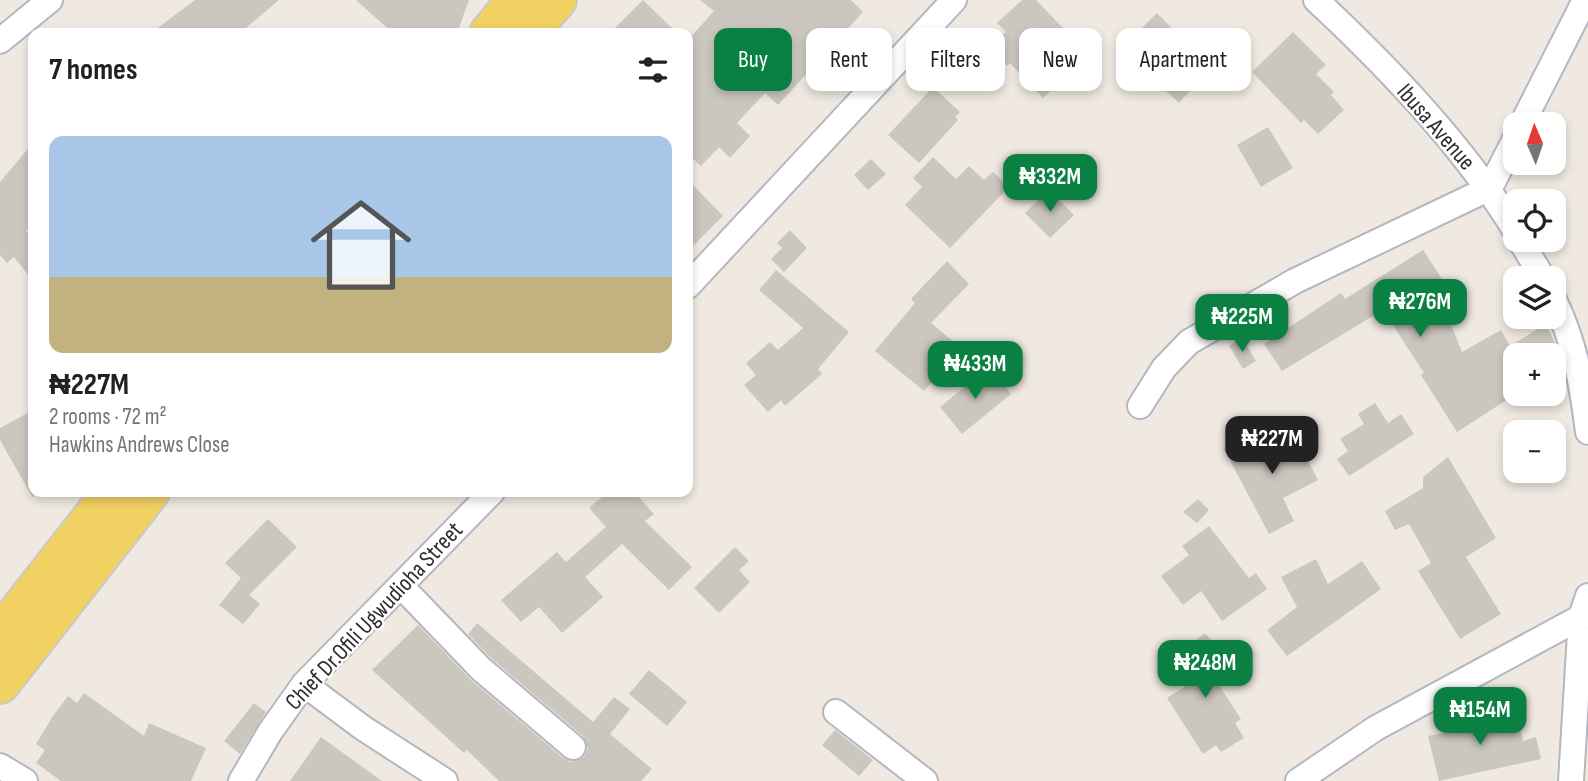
<!DOCTYPE html>
<html lang="en">
<head>
<meta charset="utf-8">
<style>
  :root { --surface:#fff; --page:#f6f6f6; --text:#202124; --muted:#757577; --accent:#0b8043 }
  body { margin:0; font-family:"Sofia Sans Condensed",sans-serif; background:var(--page); color:var(--text); height:100vh; display:flex; flex-direction:column; font-size:26px; white-space:nowrap }
  * { box-sizing:border-box; margin:0 }
  p { font-size:23px; color:var(--muted) }
  .icon { flex:none; width:38px; height:38px; fill:none; stroke:currentColor; stroke-width:2; stroke-linecap:round; stroke-linejoin:round }
  .map { position:relative; flex:1; overflow:hidden }
  .side { position:absolute; left:28px; top:28px; width:665px; height:469px; display:flex; flex-direction:column; background:var(--surface); border-radius:14px; box-shadow:0 4px 10px #0003 }
  .side>* { flex:none }
  .banner { position:absolute; left:714px; top:28px; width:665px; height:63px; display:flex; gap:14px }
  .needle { width:46px; rotate:358deg }
  .fabs { position:absolute; left:1503px; top:112px; display:grid; gap:14px }
  .fabs a { display:grid; place-items:center; width:63px; height:63px; border-radius:14px; background:var(--surface); box-shadow:0 4px 10px #0003; font-size:35px }
  .price { position:absolute; translate:-50% -60px; padding:0 16px; border-radius:14px; background:var(--accent); color:#fff; font-size:23px; line-height:46px; filter:drop-shadow(0 2px 4px #0008) }
  .price::after { content:''; position:absolute; left:50%; top:42px; width:21px; height:16px; margin-left:-10px; background:inherit; clip-path:polygon(0 0,100% 0,50% 100%) }
  .price.selected { background:#222; color:#fff }
  ul { padding:0; list-style:none }
  li { display:grid; align-content:center; gap:14px; height:371px; padding:0 21px }
  li span { display:grid; place-items:center; height:217px; border-radius:14px; color:#555 }
  li>.icon { margin-inline-start:auto }
  span .icon { width:126px; height:126px; fill:#fffc; stroke-width:1 }
  li b { font-size:30px }
  h2 { display:flex; justify-content:space-between; align-items:center; height:84px; padding:0 21px; font-size:30px }
  .chip { padding:0 24px; border-radius:14px; background:var(--surface); box-shadow:0 4px 10px #0003; font-size:24px; line-height:63px }
  .chip.selected { background:var(--accent); color:#fff }
  .map>svg:first-child { display:block }
  .building { fill:#cbc7bf }
  .lines { fill:none; stroke-linecap:round; stroke-linejoin:round }
  .street-casing { stroke:#b4b7c1; stroke-width:28 }
  .primary-casing { stroke:#c9c9c9; stroke-width:42 }
  .street { stroke:#fff; stroke-width:24 }
  .primary { stroke:#f2d163; stroke-width:38 }
  .labels { text-anchor:middle; dominant-baseline:central; stroke-width:5; stroke-linejoin:round; paint-order:stroke }
  .street-label { font-size:24px; fill:#2e2e2e; stroke:#fff }
</style>
</head>
<body>
<div class="map">
<svg width="1588" height="781" viewBox="0 0 1588 781">
  <rect width="100%" height="100%" fill="#efe9e1"/>
  <path class="building" d="M195 0H279L240 33H151Z
    M356 0H469L457 33H393Z
    M643 0 677 33H610Z
    M700 0H851L863 12 778 105 765 93 737 123 750 136 730 158 719 147 701 166 688 154V40L714 11Z
    M1022 0H1036L1089 55 1043 98 1010 63 1007 66 990 47 1006 32 997 23Z
    M1157 13 1195 52 1185 62 1202 78 1179 103 1164 89 1168 85 1126 44Z
    M1293 32 1326 65 1316 74 1334 92 1331 95 1344 110 1318 134 1304 120 1301 123 1252 72Z
    M933 87 960 112 955 117 958 120 919 163 888 135Z
    M1268 127 1293 168 1261 187 1237 145Z
    M33 143V225L26 231 33 240V281L14 257 7 263 0 255V182Z
    M933 157 956 179 969 166 984 180 993 172 1009 187 950 248 905 205 922 187 913 178Z
    M871 159 886 174 868 190 854 175Z
    M688 180 723 216 688 251Z
    M1049 190 1074 215 1050 238 1025 213Z
    M790 230 807 248 784 272 771 259 782 248 777 243Z
    M1423 250 1463 311 1449 320 1462 352 1501 330 1510 346 1546 324 1555 343 1536 355H1516V394L1457 432 1421 375 1424 373 1383 310 1282 371 1264 344 1341 293 1345 299Z
    M947 261 969 284 931 323 960 347 924 391 875 351 915 303 911 299Z
    M776 270 849 332 818 369 822 374 785 406 781 400 768 412 744 385 756 375 746 363 770 342 778 350 803 328 759 290Z
    M1242 338 1256 361 1243 369 1229 346Z
    M989 367 1011 394 962 434 940 407Z
    M1375 403 1388 423 1401 414 1414 434 1349 476 1337 459 1348 451 1340 439 1364 424 1358 414Z
    M33 410V498L0 440V428Z
    M1291 428 1318 480 1283 498 1294 521 1269 534 1224 449 1242 440 1248 450Z
    M1448 457 1496 538 1466 557 1501 614 1460 639 1418 571 1431 563 1409 524 1395 530 1385 511 1423 488V477Z
    M608 492H634L654 514 645 521 692 567 669 590 622 544 585 577 603 597 562 633 539 607 521 622 501 600 557 552 566 562 606 527 589 508Z
    M1198 499 1209 510 1197 523 1183 512Z
    M268 519 297 547 249 595 260 604 243 624 219 605 241 578 225 563Z
    M1209 526 1249 578 1256 573 1267 589 1222 621 1201 591 1183 605 1161 576 1189 555 1182 546Z
    M735 547 749 561 739 570 750 582 719 613 694 588Z
    M1316 559 1328 584 1362 561 1381 589 1287 656 1267 630 1297 607 1281 577Z
    M477 623 593 722 614 697 630 709 610 734 652 769 641 781H499L467 750 464 753 372 670 418 625 471 680 563 758 571 762 584 757 588 749 583 736 491 658 468 634Z
    M1205 633 1221 652 1205 664 1241 719 1235 723 1244 738 1221 752 1216 745 1203 754 1167 698 1194 681 1175 656Z
    M649 670 687 702 667 726 629 694Z
    M84 693 144 736 149 723 206 748 191 781H61L36 763 45 750 36 744 53 716 68 696 77 703Z
    M254 703 266 712 240 754 224 741Z
    M1495 711 1498 726 1518 721 1523 741 1536 737 1541 759 1439 781 1428 736 1447 732 1445 723Z
    M835 730 873 760 859 776 822 745Z
    M321 737 382 781H290Z"/>
  <g class="lines">
    <defs>
      <path id="street" d="M1316 0C1387 66 1466 149 1516 232
        M0 41 50 0
        M1522 124 1585 0
        M1520 240 1543 278
        M688 286 954 0
        M1554 300C1575 342 1582 385 1588 432
        M1140 406 1164 368 1189 342 1295 281 1490 188 1516 137
        M401 586 481 669 573 747
        M304 684 363 728 445 781
        M836 712 925 781
        M0 766 25 781
        M241 781 270 732 304 684 492 492
        M1298 781 1376 728 1581 617 1588 616
        M1571 781 1581 617 1588 596"/>
      <path id="primary" d="M489 33 517 0
        M528 33 557 0
        M0 635 112 492
        M0 684 150 492"/>
    </defs>
    <use href="#street" class="street-casing"/>
    <use href="#primary" class="primary-casing"/>
    <use href="#street" class="street"/>
    <use href="#primary" class="primary"/>
  </g>
  <g class="labels">
    <g class="street-label">
      <text transform="translate(1436 127) rotate(49)">Ibusa Avenue</text>
      <text transform="translate(374 616) rotate(-47)">Chief Dr.Ofili Ugwudioha Street</text>
    </g>
  </g>
</svg>
<div class="fabs">
<a><svg class="needle" viewBox="-14 -14 28 28"><path d="M0-13l5 13h-10z" fill="#e53935"/><path d="M0 13l5-13h-10z" fill="#757577"/></svg></a>
<a><svg class="icon" aria-label="locate" viewBox="0 0 24 24"><circle cx="12" cy="12" r="6"/><path d="M12 2v4M12 18v4M2 12h4M18 12h4"/></svg></a>
<a><svg class="icon" aria-label="layers" viewBox="0 0 24 24"><path d="M12 4l9 5-9 5-9-5zM3 14l9 5 9-5"/></svg></a>
<a>+</a>
<a>−</a>
</div>
<b class="price" style="left:1050px;top:214px">₦332M</b>
<b class="price" style="left:1420px;top:339px">₦276M</b>
<b class="price" style="left:1242px;top:354px">₦225M</b>
<b class="price" style="left:975px;top:401px">₦433M</b>
<b class="price selected" style="left:1272px;top:476px">₦227M</b>
<b class="price" style="left:1205px;top:700px">₦248M</b>
<b class="price" style="left:1480px;top:747px">₦154M</b>
<div class="banner">
<a class="chip selected">Buy</a>
<a class="chip">Rent</a>
<a class="chip">Filters</a>
<a class="chip">New</a>
<a class="chip">Apartment</a>
</div>
<section class="side">
<h2>7 homes<svg class="icon" aria-label="filters" viewBox="0 0 24 24"><path d="M4 7h16M4 17h16"/><circle cx="9" cy="7" r="2"/><circle cx="15" cy="17" r="2"/></svg></h2>
<ul>
<li><span style="background:linear-gradient(#a9c7e8 65%,#c2b280 0)"><svg class="icon" aria-label="home" viewBox="0 0 24 24"><path d="M3 11l9-7 9 7M6 9v11h12V9"/></svg></span><div><b>₦227M</b><p>2 rooms · 72 m²</p><p>Hawkins Andrews Close</p></div></li>
</ul>
</section>
</div>
</body>
</html>
